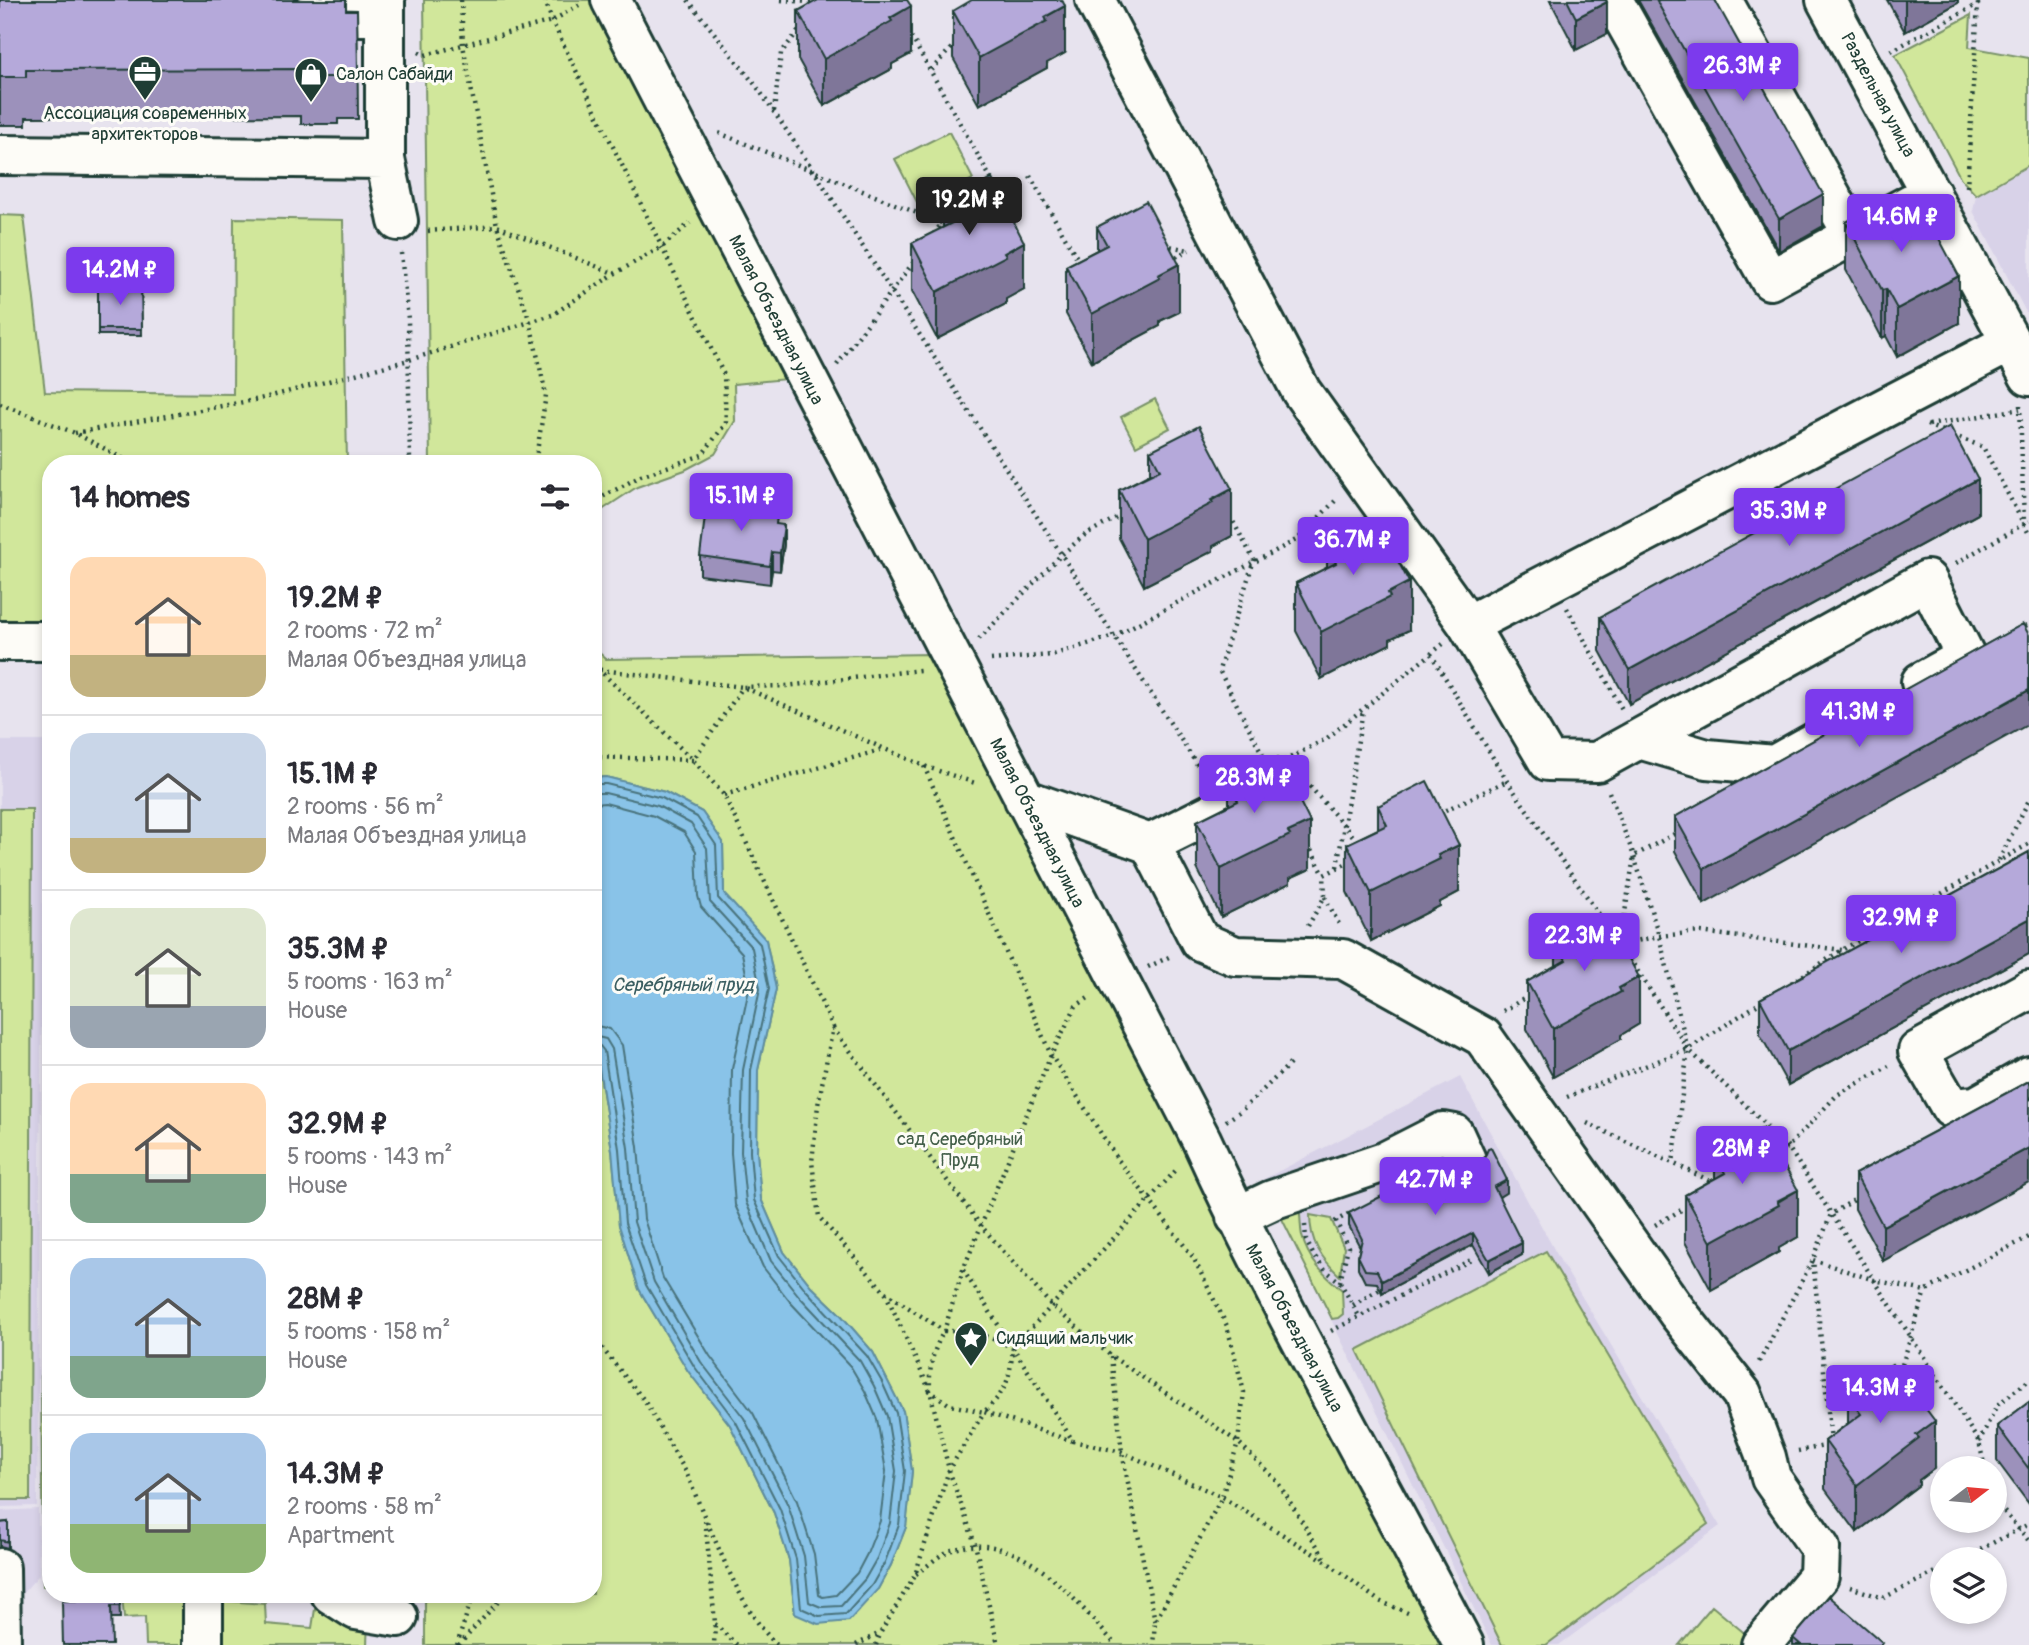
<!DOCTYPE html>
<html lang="en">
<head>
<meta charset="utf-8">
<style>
  :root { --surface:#fff; --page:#f2f2f3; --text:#2b2b33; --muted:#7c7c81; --line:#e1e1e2; --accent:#7c3aed }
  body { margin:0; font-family:Pangolin,sans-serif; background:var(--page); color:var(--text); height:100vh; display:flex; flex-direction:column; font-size:26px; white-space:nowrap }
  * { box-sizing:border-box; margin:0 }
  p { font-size:23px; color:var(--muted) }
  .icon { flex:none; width:38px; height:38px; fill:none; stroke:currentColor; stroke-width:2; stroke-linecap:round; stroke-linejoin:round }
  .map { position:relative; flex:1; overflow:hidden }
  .details { position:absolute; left:42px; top:455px; width:560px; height:1148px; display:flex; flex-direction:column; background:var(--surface); border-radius:28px; box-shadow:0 4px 10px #0003 }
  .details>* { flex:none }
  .needle { width:46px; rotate:74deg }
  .tools { position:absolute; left:1930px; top:1456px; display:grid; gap:14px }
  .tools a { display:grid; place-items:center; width:77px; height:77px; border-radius:50%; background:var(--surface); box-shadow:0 4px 10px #0003; font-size:35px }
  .price { position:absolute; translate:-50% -60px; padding:0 16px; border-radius:7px; background:var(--accent); color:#fff; font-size:23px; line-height:46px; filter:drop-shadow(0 2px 4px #0008) }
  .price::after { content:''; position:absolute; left:50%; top:42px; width:21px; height:16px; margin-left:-10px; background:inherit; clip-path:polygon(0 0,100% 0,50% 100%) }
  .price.active { background:#222; color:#fff }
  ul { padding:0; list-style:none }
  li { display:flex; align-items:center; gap:21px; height:175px; padding:0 28px }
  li+li { border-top:2px solid var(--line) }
  li span { display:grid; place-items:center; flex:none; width:196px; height:140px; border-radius:21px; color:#555 }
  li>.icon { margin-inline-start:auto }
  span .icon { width:84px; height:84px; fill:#fffc; stroke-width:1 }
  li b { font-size:30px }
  h2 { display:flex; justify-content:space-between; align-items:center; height:84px; padding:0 28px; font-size:30px }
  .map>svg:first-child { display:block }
  .built { fill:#d8d2e8 }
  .green { fill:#d1e79b; stroke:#789268; stroke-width:2 }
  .water { fill:#89c3e8; stroke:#5f8da0; stroke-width:2 }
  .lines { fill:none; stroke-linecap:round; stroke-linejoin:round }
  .shore { stroke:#49737c; stroke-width:2 }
  .minor-casing { stroke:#1f3d34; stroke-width:44 }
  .path { stroke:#1f3d34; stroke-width:4.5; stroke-dasharray:2 5; stroke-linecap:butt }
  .minor { stroke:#fdfcf7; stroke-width:38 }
  .wall { fill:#9c91bb; stroke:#1f3d34; stroke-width:2 }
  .shaded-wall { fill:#7f7699; stroke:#1f3d34; stroke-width:2 }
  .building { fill:#b5a9da; stroke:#1f3d34; stroke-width:2 }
  .labels { text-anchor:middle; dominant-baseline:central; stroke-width:6; stroke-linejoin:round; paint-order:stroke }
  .poi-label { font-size:18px; fill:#1f3d34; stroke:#fdfcf7; text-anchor:start }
  .street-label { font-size:18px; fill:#1f3d34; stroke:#fdfcf7 }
  .park-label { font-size:18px; fill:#435f49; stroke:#fdfcf7 }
  .water-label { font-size:19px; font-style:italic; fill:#3a5e61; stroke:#fdfcf7 }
</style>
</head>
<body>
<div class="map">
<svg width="2029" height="1645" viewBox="0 0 2029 1645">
  <rect width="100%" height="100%" fill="#e7e3ee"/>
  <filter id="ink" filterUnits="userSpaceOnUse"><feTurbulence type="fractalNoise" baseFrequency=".0143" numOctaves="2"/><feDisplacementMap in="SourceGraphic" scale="14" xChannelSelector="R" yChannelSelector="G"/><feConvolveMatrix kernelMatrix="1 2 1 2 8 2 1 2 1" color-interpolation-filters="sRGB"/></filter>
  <g filter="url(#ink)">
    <path class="built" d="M2029 165V318L1973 211 1976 195Z
      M0 741H44L37 1506 0 1507Z
      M1460 1077 1561 1262 1720 1526 1559 1645H1492L1262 1180Z
      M38 1509 39 1575 11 1606 0 1645V1511Z"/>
    <path class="green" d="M424 0H592L787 379 734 384 735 421 715 454 685 470 637 487 593 516V464H430Z
      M1971 15 1969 47 2029 58V165L1976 195 1961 179 1895 55Z
      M949 132 973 179 919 206 895 159Z
      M0 215 24 216 45 392 233 394 234 218 343 220 347 464H51V627H0Z
      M1155 399 1170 428 1136 446 1121 417Z
      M593 647 606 659 931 654 1191 1155 1442 1645H425V1594H593V1030L612 1150 619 1225 639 1289 688 1371 730 1425 774 1513 789 1560 795 1614 878 1589 891 1565 906 1527 912 1471 903 1411 873 1352 840 1314 811 1286 784 1252 761 1199 757 1152 758 1070 776 989 766 940 724 895 723 842 702 812 665 792 606 777 593 778Z
      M0 809H32L30 1500H0Z
      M1299 1208C1301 1217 1300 1226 1302 1236 1308 1260 1324 1275 1342 1290L1343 1314 1338 1318 1332 1319 1279 1213Z
      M1310 1215 1331 1219 1344 1248 1340 1276C1321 1258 1310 1242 1310 1215Z
      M1546 1251 1708 1524 1546 1645H1502L1357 1350Z
      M41 1376H51V1586H43Z
      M122 1594H214L215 1600 265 1604 266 1624 312 1628 315 1609 342 1610 368 1617 367 1645H146L145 1617 124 1618Z
      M1712 1606 1754 1641 1750 1645H1679Z"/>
    <path class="water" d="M606 777 665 792 702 812 723 842 724 894 766 940 776 989 758 1070 757 1152 761 1199 784 1252 811 1286 840 1314 873 1352 903 1411 912 1471 906 1527 891 1565 878 1589 849 1621 818 1624 795 1614 789 1560 774 1513 730 1425 688 1371 639 1289 619 1225 612 1150 593 1030V778Z"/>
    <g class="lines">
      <path class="shore" d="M593 784H606L662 798 697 817 716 845 718 898 760 944 769 989 751 1070 750 1152 754 1200 779 1256 806 1290 867 1356 882 1382 896 1413 905 1471 899 1525 885 1562 872 1585 846 1614 819 1616 801 1608 796 1559 780 1509 736 1422 694 1366 646 1285 625 1223 619 1149 604 1051 600 1046 593 1044
        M593 793H605L658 806 691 824 707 848 710 902 752 948 760 989 743 1070 741 1152 746 1202 771 1261 799 1296 860 1361 874 1386 887 1416 896 1471 890 1523 877 1558 865 1579 841 1606 821 1607 809 1602 804 1556 788 1505 744 1418 701 1362 654 1282 634 1222 628 1148 612 1049 606 1039 593 1036
        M593 804 605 803 654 816 684 832 696 851 698 896 701 907 742 953 749 989 732 1069 731 1153 735 1205 763 1267 791 1303 851 1367 865 1391 877 1419 886 1471 880 1521 867 1554 857 1573 836 1595 823 1597 819 1595 814 1554 797 1501 753 1413 710 1356 663 1278 644 1219 638 1147 622 1045 610 1029 593 1025"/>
      <defs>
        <path id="minor" d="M385 0V159L398 221
          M611 0 1201 1139C1280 1312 1376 1476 1464 1645
          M1095 0 1301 391 1468 625 2011 342
          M1613 0 1770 280 1931 193
          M1722 0 1853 235
          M1826 0 2029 376
          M307 16H385
          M0 155 385 159
          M1468 625 1548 761 1597 762 1927 580 1966 657 1921 682
          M0 641H51
          M1639 739 1707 759 1774 765 1817 741
          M1024 799 1150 844 1200 941 1235 956 1343 959 1483 1037 1678 1313 1742 1394 1766 1457 1771 1478 1820 1548 1819 1576 1761 1645
          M1150 844 1224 807
          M2029 990 1918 1051 1951 1108 1976 1106 2029 1076
          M1236 1217 1272 1200 1384 1162 1443 1132 1454 1134 1466 1160
          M0 1568 1 1645
          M203 1594V1645
          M331 1594 356 1610 398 1617"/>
      </defs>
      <use href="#minor" class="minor-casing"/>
      <path class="path" d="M461 0 463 45 497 226 530 322 546 395 535 464
        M545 0 552 21 724 375 726 423 702 455 641 476 593 502
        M688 0 757 87 814 171 1207 780
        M781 0 820 3 821 0
        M908 31 993 182
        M1891 51 1978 4 1977 0
        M419 52 425 55 552 21 579 5
        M931 70 956 43
        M774 111 781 53 800 29
        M719 133 942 223 932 236
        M1030 176 1080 263
        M1967 187 1978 4
        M428 231 497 226 613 273
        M1164 245 1189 250
        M401 253 408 319 410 464
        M1170 260 1189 250
        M837 365 915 260
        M0 404 75 433 133 464
        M2020 405 2024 523
        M1927 425 1983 447 2029 534
        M1929 425 2020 409
        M75 433 260 399 409 360 552 315 614 274 662 247 690 223
        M1230 516 1254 560 1219 670 1269 767
        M1956 563 2029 521
        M1567 608 1623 711
        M2019 629 2029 624
        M979 639 1061 555 1086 534 1122 515
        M1431 654 1507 781 1603 920
        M991 660 1052 655 1114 636 1298 539 1337 499
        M593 664 693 760 724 795 833 1027 818 1105 812 1162 819 1217 885 1292 930 1391 949 1470 975 1544 998 1645
        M593 669 743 687 924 766 978 784
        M593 757 693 760 743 687 786 686 920 670
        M1287 760 1360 844
        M1278 764 1326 739 1443 644
        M924 766 1051 1055 1116 1157 1193 1257 1227 1326 1244 1392 1238 1442 1222 1497 1155 1622 1153 1645
        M1609 792 1634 856 1659 936 1688 1049 1673 1163
        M724 795 884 749
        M1439 813 1507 781
        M1308 844 1324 875
        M1999 860 2029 800
        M1337 867 1363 710
        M1325 897 1340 926
        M1308 926 1325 896 1324 875 1351 861
        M1620 944 1634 856 1678 832
        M1618 945 1659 936 1700 932 1842 950
        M1626 953 1688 1049 1788 1147 1979 1442 1985 1468
        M1148 967 1171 956
        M1791 983 1842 950 2029 844
        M1503 1011 1532 994
        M833 1028 982 1227 1052 1306 1111 1356 1238 1442 1277 1481 1327 1562
        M1567 1097 1688 1049 1763 1001
        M1226 1121 1241 1111 1293 1061
        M1587 1123 1715 1183
        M1773 1156 1788 1147 1837 1095 1889 1066
        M1305 1225 1306 1240 1313 1254 1324 1269 1340 1282 1360 1318
        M1655 1225 1690 1205
        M963 1270 1073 1441 1122 1452 1222 1497 1327 1562 1379 1601 1408 1613
        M1340 1282 1348 1247 1336 1221 1355 1210
        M885 1292 944 1331 963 1270 1051 1055 1076 1006 1090 997
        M1353 1305 1380 1289
        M944 1331C973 1331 987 1335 1013 1348 1009 1381 1008 1389 984 1412L950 1405 930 1391C929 1367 932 1352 944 1331Z
        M1331 1331 1473 1259
        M593 1337 644 1400 686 1472 705 1518 715 1623 714 1645
        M1013 1348 1178 1168
        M1111 1357 1122 1452 1155 1621
        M1759 1362 1813 1260 1831 1214 1859 1197
        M1898 1378 1925 1291
        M1831 1441 1813 1260 1874 1280 1925 1291 2029 1237
        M1979 1442 1997 1405 2029 1380
        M1798 1451 1830 1445
        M1995 1501 2029 1541
        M707 1522C726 1564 744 1613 777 1645
        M1962 1559 2029 1524
        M916 1574C927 1567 939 1554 952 1550 1022 1527 1075 1601 1116 1645
        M1850 1587 1883 1598 1942 1569
        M715 1624 737 1645
        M457 1645 473 1594
        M459 1645 505 1594
        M856 1645 880 1633
        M876 1645 881 1632 915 1575 949 1470 984 1412 1072 1441"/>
      <use href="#minor" class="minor"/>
    </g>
    <path class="wall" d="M0 0 357 10 358 119H338V124H301V116L26 117V125H0Z
      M1550 0H1606L1607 34 1576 50Z
      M1638 0H1715L1823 226 1779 251Z
      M1887 0H1958V3L1905 32Z
      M798 11 911 54 892 64V69L824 106 798 59Z
      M953 11 1065 53 1047 63V68L979 105 953 58Z
      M943 204 1024 289 1006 299V304L937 339 912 291V243L943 228Z
      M1846 222 1959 323 1897 357 1886 336 1882 338 1846 270Z
      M1097 227 1179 312 1160 321V326L1092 362 1066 314V266L1097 250Z
      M98 285H141L142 335H98Z
      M1150 451 1232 536 1213 546V551L1144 586 1119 538V490L1150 474Z
      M1978 514 1629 704 1600 651V617Z
      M778 525 784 544 780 571 772 570 770 584 700 575V556Z
      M1327 544 1409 630 1390 639V644L1321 679 1296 631V583L1327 568Z
      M2023 624 1704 904 1675 851V817Z
      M1229 782 1310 869 1290 878V883L1221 917 1197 868V821L1229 805Z
      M1378 806 1459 892 1440 902V906L1371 941 1347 892V844L1378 829Z
      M2029 852V954L1788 1085 1760 1034V999Z
      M1556 942 1639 1024 1621 1035V1039L1553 1077 1527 1029V982L1556 965Z
      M2029 1081 1883 1261 1855 1209V1174Z
      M1715 1154 1798 1237 1779 1248V1252L1711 1290 1685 1242V1195L1715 1178Z
      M1507 1192 1499 1197 1522 1255 1489 1273 1473 1245 1382 1293 1377 1283 1365 1282 1358 1268V1256L1360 1247 1349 1226V1213Z
      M1848 1397 1935 1468 1919 1480V1485L1857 1532 1825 1489V1441L1848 1423Z
      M2029 1402V1504L1997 1461V1426Z
      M8 1522V1548L0 1546V1523Z
      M119 1594 120 1618H111L88 1600Z
      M1793 1638 1883 1645H1793Z"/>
    <path class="shaded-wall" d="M1905 0H1958V3L1905 32Z
      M1607 2V34L1576 50V18Z
      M911 6V54L892 64V69L824 106V59Z
      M1065 6V53L1047 63V68L979 105V58L1045 17Z
      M1823 194V226L1779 251V219Z
      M1024 242V289L1006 299V304L937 339V292Z
      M1179 264V312L1160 321V326L1092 362V314L1158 275Z
      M1959 276V323L1897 357V309Z
      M1886 289V336L1882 338V290Z
      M1978 479V514L1629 704V670Z
      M1232 489V536L1213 546V551L1144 586V539Z
      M784 525V544L780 571V553Z
      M772 552V570L770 584V566Z
      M1409 582V630L1390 639V644L1321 679V632L1388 593Z
      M2029 690V724L1704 904V869Z
      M1310 822V869L1290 878V883L1221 917V869L1288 832Z
      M1459 845V892L1440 902V906L1371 941V893L1438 855Z
      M2029 919V954L1788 1085V1051Z
      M1639 977V1024L1621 1035V1039L1553 1077V1029L1619 988Z
      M2029 1148V1182L1883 1261V1226Z
      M1507 1180V1192L1494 1200V1187Z
      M1798 1190V1237L1779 1248V1252L1711 1290V1242Z
      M1473 1233V1245L1382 1293V1281Z
      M1522 1243V1255L1489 1273V1260Z
      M1935 1421V1468L1919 1480V1485L1857 1532V1485L1916 1435Z"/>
    <path class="building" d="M0 0H346V10H357L358 72H337L338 77H301V69L26 70V77H0Z
      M818 0H907L911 6 890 18 892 21 824 59 798 11Z
      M972 0H1062L1065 6 1045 17 1047 21 979 58 953 11Z
      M1567 0H1606L1607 2 1576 18Z
      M1656 0H1715L1823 194 1779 219Z
      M992 179 1024 242 1004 253 1006 256 937 292 912 243 952 223 943 204Z
      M1894 197 1914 237 1933 227 1959 276 1897 309 1886 289 1882 290 1846 222Z
      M1146 201 1179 264 1158 275 1160 278 1092 314 1066 266 1107 245 1097 227Z
      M98 285H141L142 329H98Z
      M1199 426 1232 489 1211 500 1213 503 1144 539 1119 490 1160 470 1150 451Z
      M1950 426 1978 479 1629 670 1600 617Z
      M707 501 778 510 776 524 784 525 780 553 772 552 770 566 700 556Z
      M1376 519 1409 582 1388 593 1390 597 1321 632 1296 583 1336 563 1327 544Z
      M2023 624 2029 635V690L1704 869 1675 817Z
      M1278 758 1310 822 1288 832 1290 835 1221 869 1197 821 1238 801 1229 782Z
      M1427 781 1459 845 1438 855 1440 859 1371 893 1347 844 1387 825 1378 806Z
      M2029 852V919L1788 1051 1760 999Z
      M1605 915 1639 977 1619 988 1621 992 1553 1029 1527 982 1566 960 1556 942Z
      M2029 1081V1148L1883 1226 1855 1174Z
      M1763 1128 1798 1190 1777 1201 1779 1205 1711 1242 1685 1195 1725 1173 1715 1154Z
      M1491 1148 1507 1180 1494 1187 1522 1243 1489 1260 1473 1233 1382 1281 1377 1271 1365 1270 1358 1256 1362 1239 1349 1213 1450 1161 1463 1169 1476 1167 1483 1161 1488 1149Z
      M1892 1364 1935 1421 1916 1435 1919 1438 1857 1485 1825 1441 1861 1414 1848 1397Z
      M2029 1402V1469L1997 1426Z
      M8 1522V1542L0 1540V1523Z
      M88 1594H119L120 1606H111L112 1645H63L62 1601 89 1600Z
      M1829 1596 1883 1643 1881 1645H1801L1793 1638Z"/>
  </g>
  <defs>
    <symbol id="office-pin" viewBox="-11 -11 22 30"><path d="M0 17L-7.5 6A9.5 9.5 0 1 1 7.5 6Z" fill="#1f3d34" stroke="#fdfcf7"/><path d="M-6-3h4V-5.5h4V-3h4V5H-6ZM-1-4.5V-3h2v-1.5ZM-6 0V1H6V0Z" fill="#fff"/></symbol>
    <symbol id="shop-pin" viewBox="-11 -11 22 30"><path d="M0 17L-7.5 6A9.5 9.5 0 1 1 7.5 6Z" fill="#1f3d34" stroke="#fdfcf7"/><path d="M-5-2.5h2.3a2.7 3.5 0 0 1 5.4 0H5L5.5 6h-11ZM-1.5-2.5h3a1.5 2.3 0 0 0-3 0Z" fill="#fff"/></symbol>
    <symbol id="sight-pin" viewBox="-11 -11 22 30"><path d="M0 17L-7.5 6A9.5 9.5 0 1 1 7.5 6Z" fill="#1f3d34" stroke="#fdfcf7"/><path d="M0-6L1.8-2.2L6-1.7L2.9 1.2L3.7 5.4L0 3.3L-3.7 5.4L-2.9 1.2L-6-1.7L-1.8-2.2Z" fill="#fff"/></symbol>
  </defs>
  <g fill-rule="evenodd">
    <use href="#office-pin" x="126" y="53" width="38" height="52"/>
    <use href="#shop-pin" x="292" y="55" width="38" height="52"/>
    <use href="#sight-pin" x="952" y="1319" width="38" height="52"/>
  </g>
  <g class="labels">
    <g class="poi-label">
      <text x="336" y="74">Салон Сабайди</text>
      <text x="145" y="113" text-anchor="middle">Ассоциация современных<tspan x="145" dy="21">архитекторов</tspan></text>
      <text x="996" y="1338">Сидящий мальчик</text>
    </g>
    <g class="street-label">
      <text transform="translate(1878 95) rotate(62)">Раздельная улица</text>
      <text transform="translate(776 320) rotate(63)">Малая Объездная улица</text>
      <text transform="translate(1037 823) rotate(63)">Малая Объездная улица</text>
      <text transform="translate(1294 1328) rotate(62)">Малая Объездная улица</text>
    </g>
    <g class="park-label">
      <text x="960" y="1139">сад Серебряный<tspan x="960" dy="21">Пруд</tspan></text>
    </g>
    <g class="water-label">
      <text x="683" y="985">Серебряный пруд</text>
    </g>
  </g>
</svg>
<div class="tools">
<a><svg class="needle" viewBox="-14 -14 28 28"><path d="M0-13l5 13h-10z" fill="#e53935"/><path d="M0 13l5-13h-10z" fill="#7c7c81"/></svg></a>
<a><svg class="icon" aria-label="layers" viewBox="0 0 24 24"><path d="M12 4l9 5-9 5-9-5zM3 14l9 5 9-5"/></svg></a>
</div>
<b class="price" style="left:1743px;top:103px">26.3M ₽</b>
<b class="price active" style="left:969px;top:237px">19.2M ₽</b>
<b class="price" style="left:1901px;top:254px">14.6M ₽</b>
<b class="price" style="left:120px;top:307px">14.2M ₽</b>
<b class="price" style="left:741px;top:533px">15.1M ₽</b>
<b class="price" style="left:1789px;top:548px">35.3M ₽</b>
<b class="price" style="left:1353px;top:577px">36.7M ₽</b>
<b class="price" style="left:1859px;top:749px">41.3M ₽</b>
<b class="price" style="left:1254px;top:815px">28.3M ₽</b>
<b class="price" style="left:1901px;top:955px">32.9M ₽</b>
<b class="price" style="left:1584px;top:973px">22.3M ₽</b>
<b class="price" style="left:1742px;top:1186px">28M ₽</b>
<b class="price" style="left:1435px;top:1217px">42.7M ₽</b>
<b class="price" style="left:1880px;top:1425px">14.3M ₽</b>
<section class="details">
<h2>14 homes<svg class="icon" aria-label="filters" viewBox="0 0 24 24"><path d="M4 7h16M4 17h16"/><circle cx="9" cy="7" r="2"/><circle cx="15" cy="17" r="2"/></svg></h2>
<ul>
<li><span style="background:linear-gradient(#ffd9b3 70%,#c2b280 0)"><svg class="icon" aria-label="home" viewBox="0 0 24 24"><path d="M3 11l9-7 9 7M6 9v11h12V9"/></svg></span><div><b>19.2M ₽</b><p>2 rooms · 72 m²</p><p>Малая Объездная улица</p></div></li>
<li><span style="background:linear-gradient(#c9d6e8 75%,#c2b280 0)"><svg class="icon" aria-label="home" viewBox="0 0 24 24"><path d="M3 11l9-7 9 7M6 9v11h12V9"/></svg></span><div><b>15.1M ₽</b><p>2 rooms · 56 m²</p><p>Малая Объездная улица</p></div></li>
<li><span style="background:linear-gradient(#dfe7d0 70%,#9aa5b1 0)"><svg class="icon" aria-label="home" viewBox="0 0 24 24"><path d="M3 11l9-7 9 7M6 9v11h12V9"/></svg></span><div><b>35.3M ₽</b><p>5 rooms · 163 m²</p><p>House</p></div></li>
<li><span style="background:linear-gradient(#ffd9b3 65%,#7fa58c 0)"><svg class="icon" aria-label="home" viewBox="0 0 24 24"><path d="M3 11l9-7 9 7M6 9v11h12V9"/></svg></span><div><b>32.9M ₽</b><p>5 rooms · 143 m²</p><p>House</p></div></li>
<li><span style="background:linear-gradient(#a9c7e8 70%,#7fa58c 0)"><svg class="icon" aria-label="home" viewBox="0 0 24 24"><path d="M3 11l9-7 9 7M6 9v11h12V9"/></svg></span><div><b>28M ₽</b><p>5 rooms · 158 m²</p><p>House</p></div></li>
<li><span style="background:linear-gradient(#a9c7e8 65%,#8fb573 0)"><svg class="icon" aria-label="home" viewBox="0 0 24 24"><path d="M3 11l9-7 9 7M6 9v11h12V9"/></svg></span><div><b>14.3M ₽</b><p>2 rooms · 58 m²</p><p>Apartment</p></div></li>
</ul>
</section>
</div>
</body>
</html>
